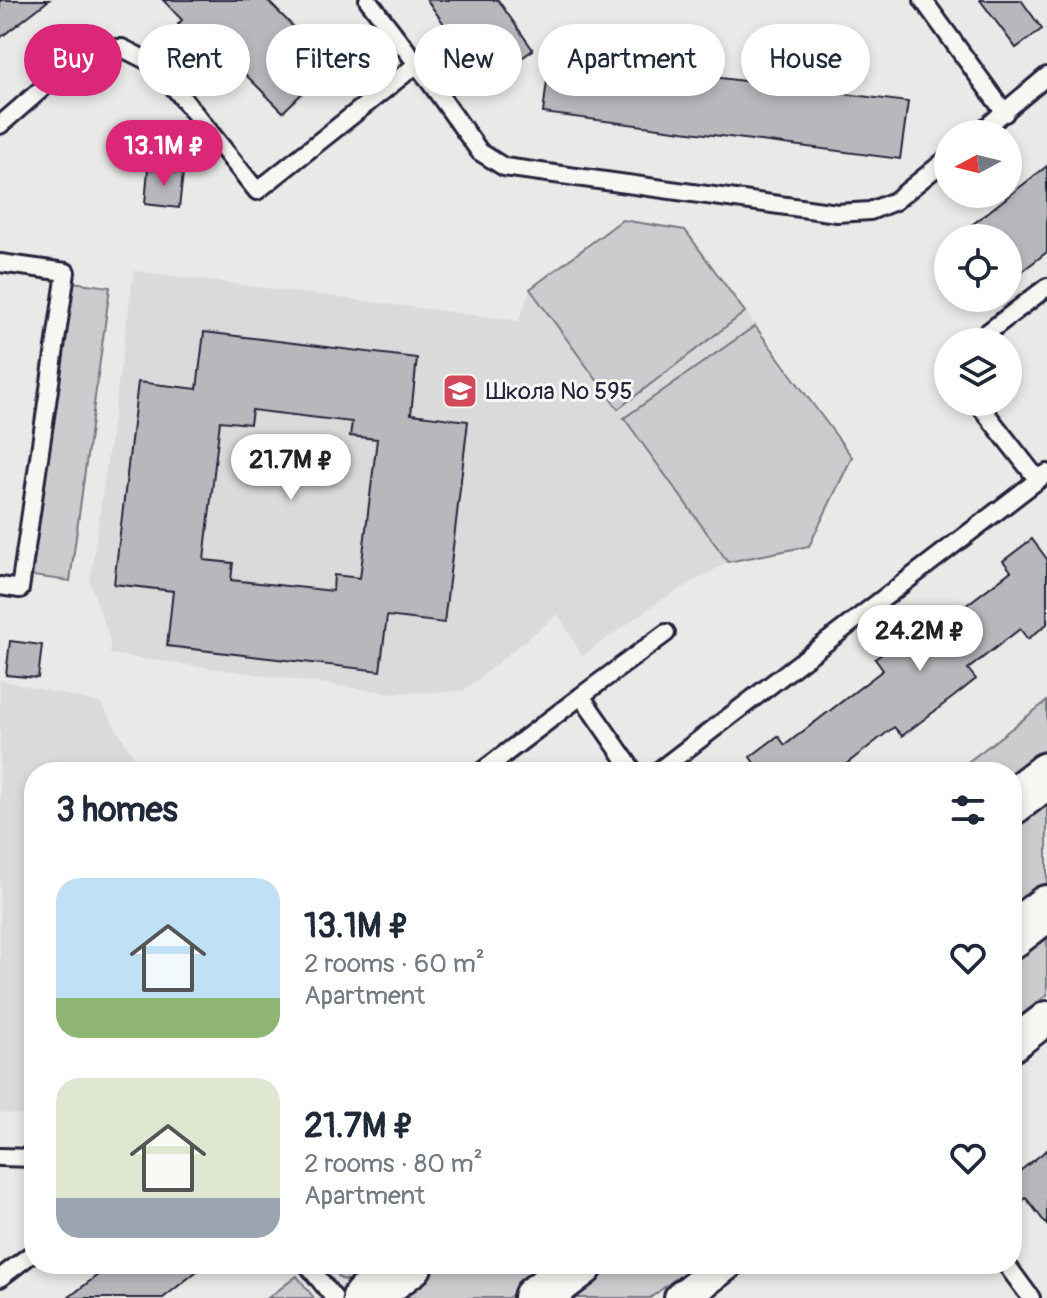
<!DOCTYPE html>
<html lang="en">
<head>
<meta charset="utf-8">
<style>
  :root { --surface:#fff; --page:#f2f2f3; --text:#1f2937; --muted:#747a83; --accent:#db2777 }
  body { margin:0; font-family:Pangolin,sans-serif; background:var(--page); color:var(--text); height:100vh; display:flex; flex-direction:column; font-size:30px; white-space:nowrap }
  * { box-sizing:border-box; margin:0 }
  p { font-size:26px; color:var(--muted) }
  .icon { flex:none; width:44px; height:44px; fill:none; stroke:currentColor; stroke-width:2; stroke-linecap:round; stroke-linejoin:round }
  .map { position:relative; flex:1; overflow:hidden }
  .side { position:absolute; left:24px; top:762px; width:998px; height:512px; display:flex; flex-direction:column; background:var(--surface); border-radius:32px; box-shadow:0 4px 12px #0003 }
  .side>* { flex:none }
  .guide { position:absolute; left:24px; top:24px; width:1000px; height:72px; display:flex; gap:16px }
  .needle { width:52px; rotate:263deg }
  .controls { position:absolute; left:934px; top:120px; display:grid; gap:16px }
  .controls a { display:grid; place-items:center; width:88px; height:88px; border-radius:50%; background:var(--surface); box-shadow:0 4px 12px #0003; font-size:40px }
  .price { position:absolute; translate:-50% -68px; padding:0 18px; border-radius:28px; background:#fff; color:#222; font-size:26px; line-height:52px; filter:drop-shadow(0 2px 4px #0008) }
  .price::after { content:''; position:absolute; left:50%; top:48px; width:24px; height:18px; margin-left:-12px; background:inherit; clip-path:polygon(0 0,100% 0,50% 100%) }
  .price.active { background:var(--accent); color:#fff }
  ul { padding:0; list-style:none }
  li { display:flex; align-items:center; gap:24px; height:200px; padding:0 32px }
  li span { display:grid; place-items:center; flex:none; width:224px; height:160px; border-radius:24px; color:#555 }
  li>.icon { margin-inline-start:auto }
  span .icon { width:96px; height:96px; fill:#fffc; stroke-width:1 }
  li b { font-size:34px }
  h2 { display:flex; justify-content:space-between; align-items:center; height:96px; padding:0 32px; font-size:34px }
  .tag { padding:0 28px; border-radius:36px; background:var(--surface); box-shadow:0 4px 12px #0003; font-size:28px; line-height:72px }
  .tag.active { background:var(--accent); color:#fff }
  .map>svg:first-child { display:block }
  .built { fill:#dadada }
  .green { fill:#ccccce; stroke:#777784; stroke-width:2 }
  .building { fill:#b8b8bc; stroke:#22223b; stroke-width:2; fill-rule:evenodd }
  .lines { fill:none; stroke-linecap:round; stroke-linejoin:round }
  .lane-casing { stroke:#22223b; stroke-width:22 }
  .street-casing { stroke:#22223b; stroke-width:38 }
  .secondary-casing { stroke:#22223b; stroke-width:50 }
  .lane { stroke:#f6f6f2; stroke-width:16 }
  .street { stroke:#f6f6f2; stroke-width:32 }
  .secondary { stroke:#f6f6f2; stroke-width:44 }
  .labels { text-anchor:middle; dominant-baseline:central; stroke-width:6; stroke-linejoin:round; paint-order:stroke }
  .poi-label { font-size:24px; fill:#22223b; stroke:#f6f6f2; text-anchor:start }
</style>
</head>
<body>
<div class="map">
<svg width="1047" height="1298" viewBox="0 0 1047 1298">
  <rect width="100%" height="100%" fill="#e9e9e7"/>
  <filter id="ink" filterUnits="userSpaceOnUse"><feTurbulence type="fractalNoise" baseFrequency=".0125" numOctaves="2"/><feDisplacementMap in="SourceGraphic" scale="16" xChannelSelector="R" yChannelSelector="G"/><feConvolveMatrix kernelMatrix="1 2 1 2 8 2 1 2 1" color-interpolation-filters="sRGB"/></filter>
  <g filter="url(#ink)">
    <path class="built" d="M622 220 685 230 852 457 809 546 728 562 658 602 582 656 558 614 463 691 392 693 110 654V641L90 582 134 271 519 321 530 289Z
      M0 680 101 703 143 772H34V1117L0 1113Z"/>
    <path class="green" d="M622 220 685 230 745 312 618 409 530 289Z
      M72 282 110 287 70 581 32 576Z
      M755 326 852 457 809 546 728 562 624 418Z
      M1047 701V749L1012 776V772H955Z
      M1047 800V884L1012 911V827Z
      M1047 933V995L1012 1022V960Z
      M329 1264H373L351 1281 341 1279Z
      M442 1264H553L508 1298H397Z
      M613 1264H695L650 1298H568Z
      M297 1276 314 1298H268Z"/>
    <path class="building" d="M0 0H49L0 38Z
      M163 0H267L331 65 283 112 239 68 230 76 178 24 182 20Z
      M427 0H498L533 50 486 83Z
      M980 0H1021L1042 29 1016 48Z
      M550 56 908 102 900 159 543 113Z
      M1047 166V252L1008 282V238H955Z
      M148 169 183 173 179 208 145 204Z
      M204 332 417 358 411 414 468 421 444 623 387 616 380 671 167 646 173 591 114 584 138 382 197 389ZM252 410 352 422 350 436 377 439 360 578 334 575 333 591 231 580 233 563 204 560 220 421 250 424Z
      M1032 539 1047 559V624L1028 639 1020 629 968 669 976 679 952 698 902 736 894 727 836 772H750L757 767 750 757 778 736 785 745 883 670 875 659 904 638 911 647 1011 571 1003 561Z
      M10 641 42 645 38 678 6 675Z
      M1047 1150V1225L1026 1198 1012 1210V1177Z
      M112 1264H206L163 1298H68Z"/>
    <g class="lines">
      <defs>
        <path id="lane" d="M368 0 417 64 480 152 504 167 837 213 870 211 895 201 948 158
          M923 0 1005 113
          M0 125 89 48H122L156 65 257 191 417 64
          M978 134 1047 76
          M0 263 66 272 20 589 0 586
          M975 342 1047 287
          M948 363V364
          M977 402 1038 480
          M581 696 666 633
          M481 772 581 696 634 772
          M657 772 1047 473
          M0 1157 34 1158
          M307 1264 334 1298
          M1006 1264 1031 1298
          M0 1278 34 1252"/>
        <path id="street" d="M1012 1045 1047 1018
          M681 1298 726 1264"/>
        <path id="secondary" d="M1012 802 1047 775
          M1012 935 1047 908
          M365 1298 410 1264
          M536 1298 581 1264"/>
      </defs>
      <use href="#lane" class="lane-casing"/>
      <use href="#street" class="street-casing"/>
      <use href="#secondary" class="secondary-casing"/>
      <use href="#lane" class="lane"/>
      <use href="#street" class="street"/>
      <use href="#secondary" class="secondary"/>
    </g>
  </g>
  <defs>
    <symbol id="school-square" viewBox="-11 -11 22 22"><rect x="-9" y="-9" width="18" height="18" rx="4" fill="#d1495b" stroke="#f6f6f2"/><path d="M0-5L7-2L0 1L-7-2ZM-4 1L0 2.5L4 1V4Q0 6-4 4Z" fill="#fff"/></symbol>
  </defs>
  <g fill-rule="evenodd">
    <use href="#school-square" x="440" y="371" width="40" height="40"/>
  </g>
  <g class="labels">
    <g class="poi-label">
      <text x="486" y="391">Школа № 595</text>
    </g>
  </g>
</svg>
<div class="controls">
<a><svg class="needle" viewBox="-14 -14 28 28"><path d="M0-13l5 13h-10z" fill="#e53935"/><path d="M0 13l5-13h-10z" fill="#747a83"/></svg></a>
<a><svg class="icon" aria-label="locate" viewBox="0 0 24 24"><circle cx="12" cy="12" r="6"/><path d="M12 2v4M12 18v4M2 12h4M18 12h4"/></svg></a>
<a><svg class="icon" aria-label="layers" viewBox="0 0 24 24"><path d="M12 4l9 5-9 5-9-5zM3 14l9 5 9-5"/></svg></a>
</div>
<b class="price active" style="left:164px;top:188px">13.1M ₽</b>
<b class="price" style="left:291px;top:502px">21.7M ₽</b>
<b class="price" style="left:920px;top:673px">24.2M ₽</b>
<div class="guide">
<a class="tag active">Buy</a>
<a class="tag">Rent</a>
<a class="tag">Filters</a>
<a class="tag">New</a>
<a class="tag">Apartment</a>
<a class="tag">House</a>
</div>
<section class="side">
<h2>3 homes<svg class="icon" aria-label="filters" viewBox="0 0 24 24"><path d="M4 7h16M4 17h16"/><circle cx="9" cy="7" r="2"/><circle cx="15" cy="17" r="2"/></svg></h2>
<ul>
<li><span style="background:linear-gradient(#bfe0f5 75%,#8fb573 0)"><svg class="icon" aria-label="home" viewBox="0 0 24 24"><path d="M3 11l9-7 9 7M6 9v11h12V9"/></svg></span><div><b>13.1M ₽</b><p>2 rooms · 60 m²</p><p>Apartment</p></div><svg class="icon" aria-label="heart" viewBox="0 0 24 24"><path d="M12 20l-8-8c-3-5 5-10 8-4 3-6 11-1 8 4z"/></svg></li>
<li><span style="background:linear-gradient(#dfe7d0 75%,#9aa5b1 0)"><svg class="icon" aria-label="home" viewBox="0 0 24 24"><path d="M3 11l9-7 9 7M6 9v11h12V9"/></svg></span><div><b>21.7M ₽</b><p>2 rooms · 80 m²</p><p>Apartment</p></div><svg class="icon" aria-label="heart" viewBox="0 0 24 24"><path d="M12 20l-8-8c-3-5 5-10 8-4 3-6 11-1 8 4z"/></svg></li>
</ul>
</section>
</div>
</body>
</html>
